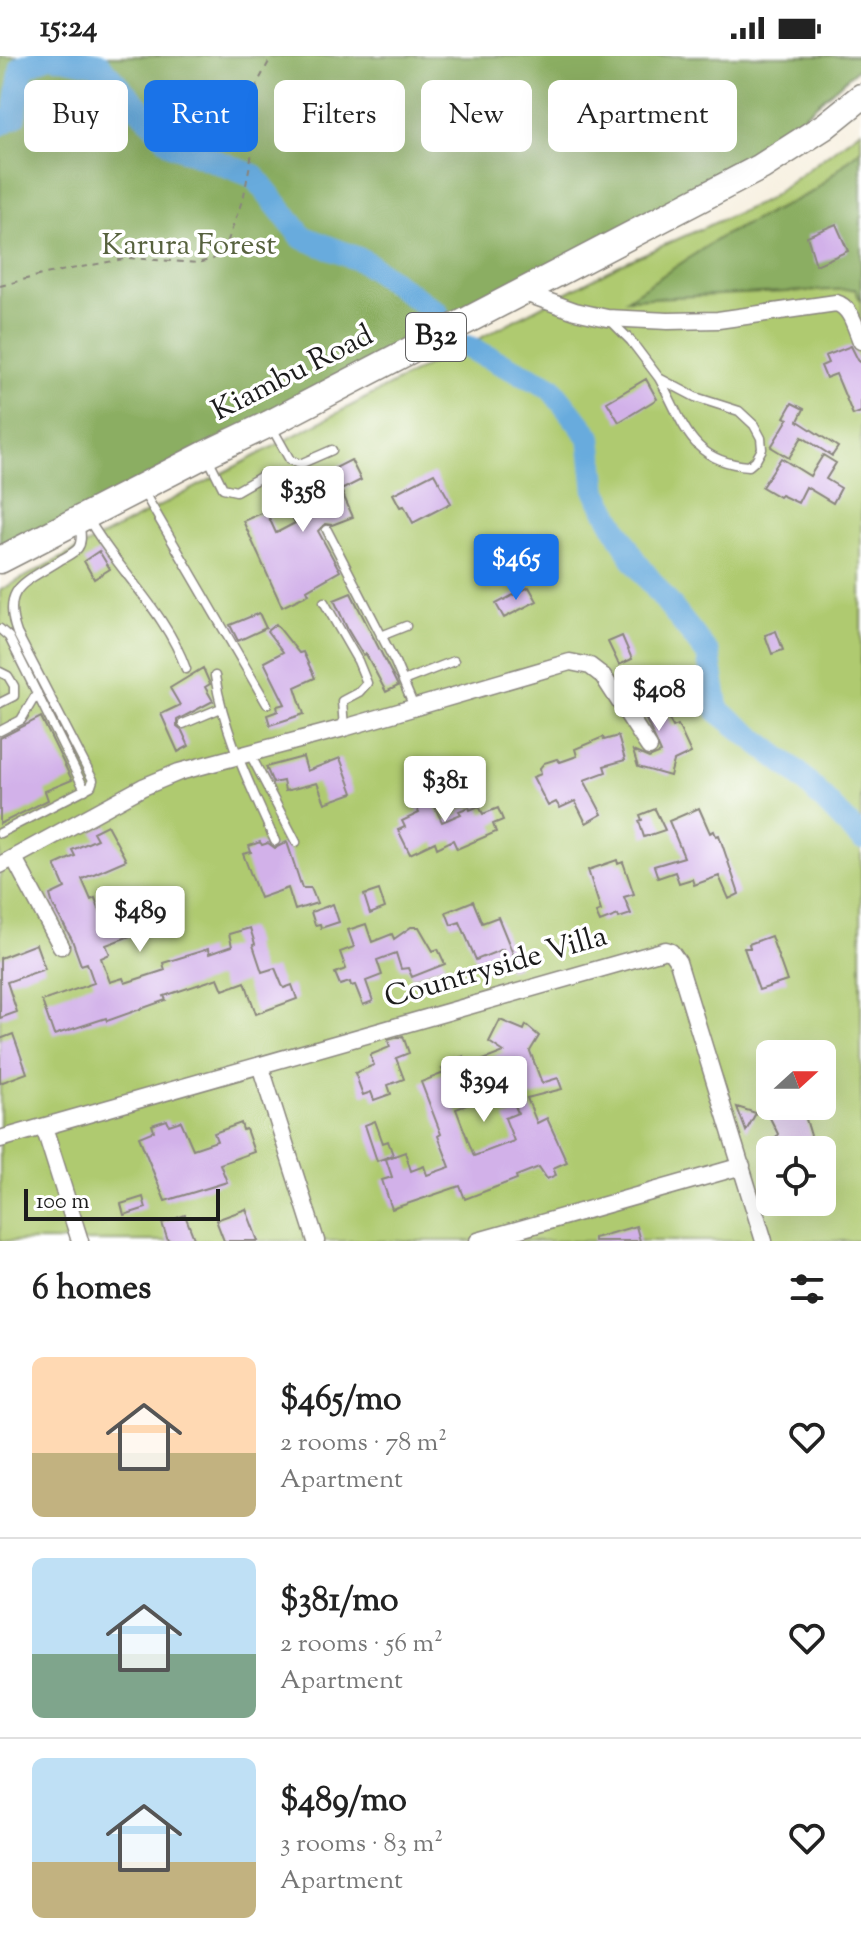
<!DOCTYPE html>
<html lang="en">
<head>
<meta charset="utf-8">
<style>
  :root { --surface:#fff; --page:#f2f2f2; --text:#222; --muted:#767676; --line:#e0e0e0; --accent:#1a73e8 }
  body { margin:0; font-family:"Sorts Mill Goudy",serif; background:var(--page); color:var(--text); height:100vh; display:flex; flex-direction:column; font-size:30px; white-space:nowrap }
  * { box-sizing:border-box; margin:0 }
  p { font-size:26px; color:var(--muted) }
  .icon { flex:none; width:44px; height:44px; fill:none; stroke:currentColor; stroke-width:2; stroke-linecap:round; stroke-linejoin:round }
  .map { position:relative; height:1185px; overflow:hidden }
  .panel { display:flex; flex-direction:column; background:var(--surface); flex:1 }
  .panel>* { flex:none }
  .guide { position:absolute; left:24px; top:24px; width:814px; height:72px; display:flex; gap:16px }
  .needle { width:52px; rotate:69deg }
  .controls { position:absolute; left:756px; top:984px; display:grid; gap:16px }
  .controls a { display:grid; place-items:center; width:80px; height:80px; border-radius:12px; background:var(--surface); box-shadow:0 8px 32px #0002; font-size:40px }
  .scale { position:absolute; left:24px; bottom:20px; width:196px; box-sizing:border-box; padding-left:8px; border:4px solid #1c1c1c; border-top:0; font-size:22px; line-height:28px; white-space:nowrap; color:#1c1c1c; -webkit-text-stroke:6px #fff; paint-order:stroke }
  .price { position:absolute; translate:-50% -68px; padding:0 18px; border-radius:8px; background:#fff; color:#222; font-size:26px; line-height:52px; filter:drop-shadow(0 2px 4px #0008) }
  .price::after { content:''; position:absolute; left:50%; top:48px; width:24px; height:18px; margin-left:-12px; background:inherit; clip-path:polygon(0 0,100% 0,50% 100%) }
  .price.active { background:var(--accent); color:#fff }
  ul { padding:0; list-style:none }
  li { display:flex; align-items:center; gap:24px; height:200px; padding:0 32px }
  li+li { border-top:2px solid var(--line) }
  li span { display:grid; place-items:center; flex:none; width:224px; height:160px; border-radius:12px; color:#555 }
  li>.icon { margin-inline-start:auto }
  span .icon { width:96px; height:96px; fill:#fffc; stroke-width:1 }
  li b { font-size:34px }
  h2 { display:flex; justify-content:space-between; align-items:center; height:96px; padding:0 32px; font-size:34px }
  .pill { padding:0 28px; border-radius:12px; background:var(--surface); box-shadow:0 8px 32px #0002; font-size:28px; line-height:72px }
  .pill.active { background:var(--accent); color:#fff }
  .status { display:flex; justify-content:space-between; align-items:center; height:56px; padding:0 40px; background:var(--surface); direction:ltr }
  .status svg { height:22px; fill:currentColor }
  .map>svg:first-child { display:block }
  .green { fill:#afca70; stroke:#667346; stroke-width:2; fill-rule:evenodd }
  .forest { fill:#8bae62; stroke:#54653f; stroke-width:2 }
  .lines { fill:none; stroke-linecap:round; stroke-linejoin:round }
  .river { stroke:#68abdd; stroke-width:24 }
  .building { fill:#d2b1e9; fill-rule:evenodd }
  .service-casing { stroke:#8a867e; stroke-width:11 }
  .minor-casing { stroke:#8a867e; stroke-width:19 }
  .trunk-casing { stroke:#8a867e; stroke-width:29 }
  .path { stroke:#8a867e; stroke-width:2; stroke-dasharray:6 6; stroke-linecap:butt }
  .service { stroke:#fff; stroke-width:8 }
  .minor { stroke:#fff; stroke-width:16 }
  .trunk { stroke:#fff; stroke-width:26 }
  .labels { text-anchor:middle; dominant-baseline:central; stroke-width:7; stroke-linejoin:round; paint-order:stroke }
  .shield { fill:#fff; stroke:#606060; stroke-width:2 }
  .shield-label { font-size:28px; font-weight:bold; fill:#1c1c1c }
  .park-label { font-size:30px; fill:#57623e; stroke:#fff }
  .street-label { font-size:30px; fill:#1c1c1c; stroke:#fff }
</style>
</head>
<body>
<div class="status"><b>15:24</b><svg viewBox="0 0 49 12"><path d="M0 12V9h3v3zM5 12V6h3v6zM10 12V3h3v9zM15 12V0h3v12zM26 1h20v11H26zM47 4h2v5h-2z"/></svg></div>
<div class="map">
<svg width="861" height="1185" viewBox="0 0 861 1185">
  <rect width="100%" height="100%" fill="#fff"/>
  <filter id="ink" filterUnits="userSpaceOnUse"><feTurbulence type="fractalNoise" baseFrequency=".0125" numOctaves="2"/><feDisplacementMap in="SourceGraphic" scale="16" xChannelSelector="R" yChannelSelector="G"/><feConvolveMatrix kernelMatrix="1 2 1 2 8 2 1 2 1" color-interpolation-filters="sRGB"/></filter>
  <filter id="wash" filterUnits="userSpaceOnUse"><feTurbulence type="fractalNoise" baseFrequency=".006" numOctaves="4" result="noise"/><feDisplacementMap in="SourceGraphic" scale="32" xChannelSelector="R" yChannelSelector="G"/><feGaussianBlur stdDeviation="1.8" result="paint"/><feColorMatrix in="noise" values="0 0 0 0 0 0 0 0 0 0 0 0 0 0 0 0 0 1.4 0 .05"/><feComposite in="paint" operator="in"/></filter>
  <g filter="url(#wash)">
    <rect width="100%" height="100%" fill="#f7f0e0"/>
    <path class="green" d="M861 74V1185H0V534L623 207 767 144ZM770 998H822V1050H770ZM770 1094H822V1146H770Z"/>
    <path class="forest" d="M0 0H861V10L718 133 0 500Z
      M861 93V246L855 233 627 243 722 180 814 135Z"/>
    <g class="lines">
      <path class="river" d="M56 0 98 8 173 89 254 120 302 181 363 205 437 257
        M0 68 15 60 22 11 46 0
        M467 291 550 331 590 381 596 436 634 504 708 598 718 655 797 716 861 782"/>
    </g>
    <g id="blocks">
      <path class="building" d="M836 168 848 195 816 209 807 180Z
        M851 290 859 306 861 305V356L853 359 836 318 826 322 821 310 828 307 825 300Z
        M646 323 657 343 619 366 607 346Z
        M792 347 804 353 798 365 838 391 832 400 802 381 789 402 771 391 788 363 784 361Z
        M823 399 836 407 826 423 841 432 833 447 806 431 798 447 781 439 779 441 762 431 781 402 810 420Z
        M351 404 361 424 341 434 353 461 332 469 325 468 318 475 340 515 307 534 309 538 282 551 243 465 266 455 276 477 295 467 280 440Z
        M434 417 451 447 413 467 404 450 400 451 393 438Z
        M99 495 110 513 94 523 84 505Z
        M529 531 537 545 504 562 496 548Z
        M351 537 398 630 386 636 366 598 363 599 348 574 334 544Z
        M259 557 266 572 238 585 230 569Z
        M276 568 299 597 303 596 315 622 295 631 304 658 270 669 267 659 278 655 277 650 285 648 264 606 283 596 267 575Z
        M776 575 783 594 772 598 765 579Z
        M622 580 632 603 619 609 608 586Z
        M203 612 210 628 205 631 213 645 177 664V671L182 675 189 690 178 696 161 658 180 649 170 632Z
        M650 626 673 671 678 669 691 697 674 705 670 720 638 711 633 695 649 702 661 697 645 661 628 639Z
        M41 661 72 724 45 735 48 744 0 768V682Z
        M618 680 625 704 604 710 606 716 584 724 602 758 586 767 575 745 560 752 556 746 548 750 533 721 541 718 540 712 544 707 557 703 560 706 577 700 575 693 603 681 604 684Z
        M303 701 307 715 340 702 353 737 325 747 317 727 285 735 283 725 273 727 266 711Z
        M435 727 440 738 431 743 442 766 461 758 459 755 469 751 470 754 479 750 483 758 498 752 503 764 493 768 496 776 457 793 453 784 437 792 435 786 410 798 398 774 405 771 402 765 419 757 411 739Z
        M699 752 710 777 714 775 716 780 719 779 739 838 729 843 719 820 694 829 692 823 679 827 675 816 658 822 654 810 684 801 669 765Z
        M655 753 665 774 644 781 639 765 642 764 640 759Z
        M107 769 126 804 82 823 91 844 95 842 106 871 143 857 149 873 106 889 110 898 101 902 110 926 123 922 125 927 165 914 163 907 208 893 209 898 232 890 229 878 250 872 255 888 253 889 262 916 275 912 282 929 284 932 292 929 297 943 256 958 245 926 223 934 218 922 164 940 166 944 107 965 106 962 54 979 42 945 94 927 87 907 81 909 72 884 53 849 50 839 65 832 55 809 75 800 72 794 97 783 93 776Z
        M260 786 262 789 268 787 275 792 287 786 302 832H311L317 847 295 854 288 832 260 842 243 798 251 796 249 790Z
        M617 804 618 808 623 806 634 838 624 841 631 858 619 862 618 859 600 866 596 857 601 855 588 814Z
        M379 834 385 852 370 858 364 839Z
        M473 845 482 867 498 861 518 910 508 913 503 893 476 904 460 866 451 869 446 856Z
        M333 848 339 866 321 872 320 868 315 869 311 856Z
        M366 868 372 886 392 878 394 883 411 871H419L433 895 438 893 445 908 412 921 408 912 401 913 396 897 377 904 382 919 366 925 373 945 363 949 355 929 351 930 350 926 340 929 335 917 346 913 340 896 354 891 348 874Z
        M771 880 787 925 759 934 744 892H750L749 888Z
        M36 888 45 913 7 926 17 956 0 962V902Z
        M500 964 524 974 526 969 539 980 530 995 542 1027 558 1022 562 1033 527 1042 537 1067 547 1062 567 1106 553 1112 556 1119 547 1123 539 1111 516 1120 517 1123 465 1143 460 1130 392 1153 382 1124 392 1121 386 1103 405 1096 411 1115 424 1110 427 1119 450 1111 438 1080 441 1078 421 1026 444 1017 442 1013 448 1011 446 1007 464 1000 468 1010 504 996 489 986ZM508 1033 518 1057 505 1062 514 1085 474 1100 456 1053Z
        M13 978 27 1017 0 1027V983Z
        M403 980 409 997 396 1002 404 1023 388 1029 391 1038 374 1044 371 1036 363 1039 355 1017 374 1009 370 999 390 991 388 984Z
        M764 1050H802L812 1083 811 1093 788 1094 776 1081 778 1078Z
        M737 1051 756 1057 746 1075Z
        M167 1064 169 1069 181 1065 193 1093 217 1085 214 1077 241 1067 243 1074 246 1073 254 1096 220 1108 227 1126 165 1145 139 1081 154 1075 152 1069Z
        M375 1065 383 1087 388 1085 393 1099 377 1105 365 1069Z
        M143 1141 146 1152 124 1159 121 1148Z
        M246 1153 258 1185H224L216 1164Z
        M185 1159 195 1185H168L162 1167Z
        M636 1170 640 1185H594V1182Z"/>
    </g>
  </g>
  <g filter="url(#ink)">
    <use href="#blocks" fill-opacity="0" stroke="#8a867e" stroke-width="2"/>
    <g class="lines">
      <defs>
        <path id="service" d="M611 265 631 285 659 322 695 341 739 355 754 369 761 382 762 393 756 404 749 410C689 406 684 366 659 322
          M272 372 290 404 300 408 332 394
          M208 402 223 432 236 435 264 419
          M143 435 267 648
          M89 464C118 515 166 556 186 613
          M327 474 395 606 414 651
          M324 546 358 605 367 627 359 636 342 645 344 672
          M0 573 9 581 85 734
          M381 580 406 570
          M0 616 8 620 14 630V640L0 647
          M215 620C224 678 251 731 275 785
          M403 625 454 605
          M183 668 221 652
          M0 675 21 664 37 637
          M250 698 296 786
          M0 777 91 730 93 724 17 577C0 529 28 526 62 503 67 500 74 497 78 492 83 485 80 475 80 467"/>
        <path id="minor" d="M522 236 575 255 607 262 668 265 718 264 836 247C851 251 855 271 861 285
          M14 802 61 890
          M0 809 143 731 179 716 344 672 570 606 590 610 603 620 649 691
          M260 1009 316 1185
          M44 1071 80 1185
          M0 1083 666 894 671 896 678 906 764 1185
          M478 1185 742 1110"/>
        <path id="trunk" d="M0 504 206 398 269 368 761 111 825 70 861 41"/>
      </defs>
      <use href="#service" class="service-casing"/>
      <use href="#minor" class="minor-casing"/>
      <use href="#trunk" class="trunk-casing"/>
      <path class="path" d="M0 230 45 218 129 202 198 207 213 203 225 193 244 139 251 103 257 28 272 0"/>
      <use href="#service" class="service"/>
      <use href="#minor" class="minor"/>
      <use href="#trunk" class="trunk"/>
    </g>
  </g>
  <g class="labels">
    <rect class="shield" x="406" y="257" width="60" height="48" rx="6"/>
    <g class="shield-label">
      <text x="436" y="281">B32</text>
    </g>
    <g class="park-label">
      <text x="189" y="190">Karura Forest</text>
    </g>
    <g class="street-label">
      <text transform="translate(293 318) rotate(-27)">Kiambu Road</text>
      <text transform="translate(496 912) rotate(-16)">Countryside Villa</text>
    </g>
  </g>
</svg>
<div class="controls">
<a><svg class="needle" viewBox="-14 -14 28 28"><path d="M0-13l5 13h-10z" fill="#e53935"/><path d="M0 13l5-13h-10z" fill="#767676"/></svg></a>
<a><svg class="icon" aria-label="locate" viewBox="0 0 24 24"><circle cx="12" cy="12" r="6"/><path d="M12 2v4M12 18v4M2 12h4M18 12h4"/></svg></a>
</div>
<div class="scale">100 m</div>
<b class="price" style="left:303px;top:478px">$358</b>
<b class="price active" style="left:516px;top:546px">$465</b>
<b class="price" style="left:659px;top:677px">$408</b>
<b class="price" style="left:445px;top:768px">$381</b>
<b class="price" style="left:140px;top:898px">$489</b>
<b class="price" style="left:484px;top:1068px">$394</b>
<div class="guide">
<a class="pill">Buy</a>
<a class="pill active">Rent</a>
<a class="pill">Filters</a>
<a class="pill">New</a>
<a class="pill">Apartment</a>
</div>
</div>
<section class="panel">
<h2>6 homes<svg class="icon" aria-label="filters" viewBox="0 0 24 24"><path d="M4 7h16M4 17h16"/><circle cx="9" cy="7" r="2"/><circle cx="15" cy="17" r="2"/></svg></h2>
<ul>
<li><span style="background:linear-gradient(#ffd9b3 60%,#c2b280 0)"><svg class="icon" aria-label="home" viewBox="0 0 24 24"><path d="M3 11l9-7 9 7M6 9v11h12V9"/></svg></span><div><b>$465/mo</b><p>2 rooms · 78 m²</p><p>Apartment</p></div><svg class="icon" aria-label="heart" viewBox="0 0 24 24"><path d="M12 20l-8-8c-3-5 5-10 8-4 3-6 11-1 8 4z"/></svg></li>
<li><span style="background:linear-gradient(#bfe0f5 60%,#7fa58c 0)"><svg class="icon" aria-label="home" viewBox="0 0 24 24"><path d="M3 11l9-7 9 7M6 9v11h12V9"/></svg></span><div><b>$381/mo</b><p>2 rooms · 56 m²</p><p>Apartment</p></div><svg class="icon" aria-label="heart" viewBox="0 0 24 24"><path d="M12 20l-8-8c-3-5 5-10 8-4 3-6 11-1 8 4z"/></svg></li>
<li><span style="background:linear-gradient(#bfe0f5 65%,#c2b280 0)"><svg class="icon" aria-label="home" viewBox="0 0 24 24"><path d="M3 11l9-7 9 7M6 9v11h12V9"/></svg></span><div><b>$489/mo</b><p>3 rooms · 83 m²</p><p>Apartment</p></div><svg class="icon" aria-label="heart" viewBox="0 0 24 24"><path d="M12 20l-8-8c-3-5 5-10 8-4 3-6 11-1 8 4z"/></svg></li>
</ul>
</section>
</body>
</html>
